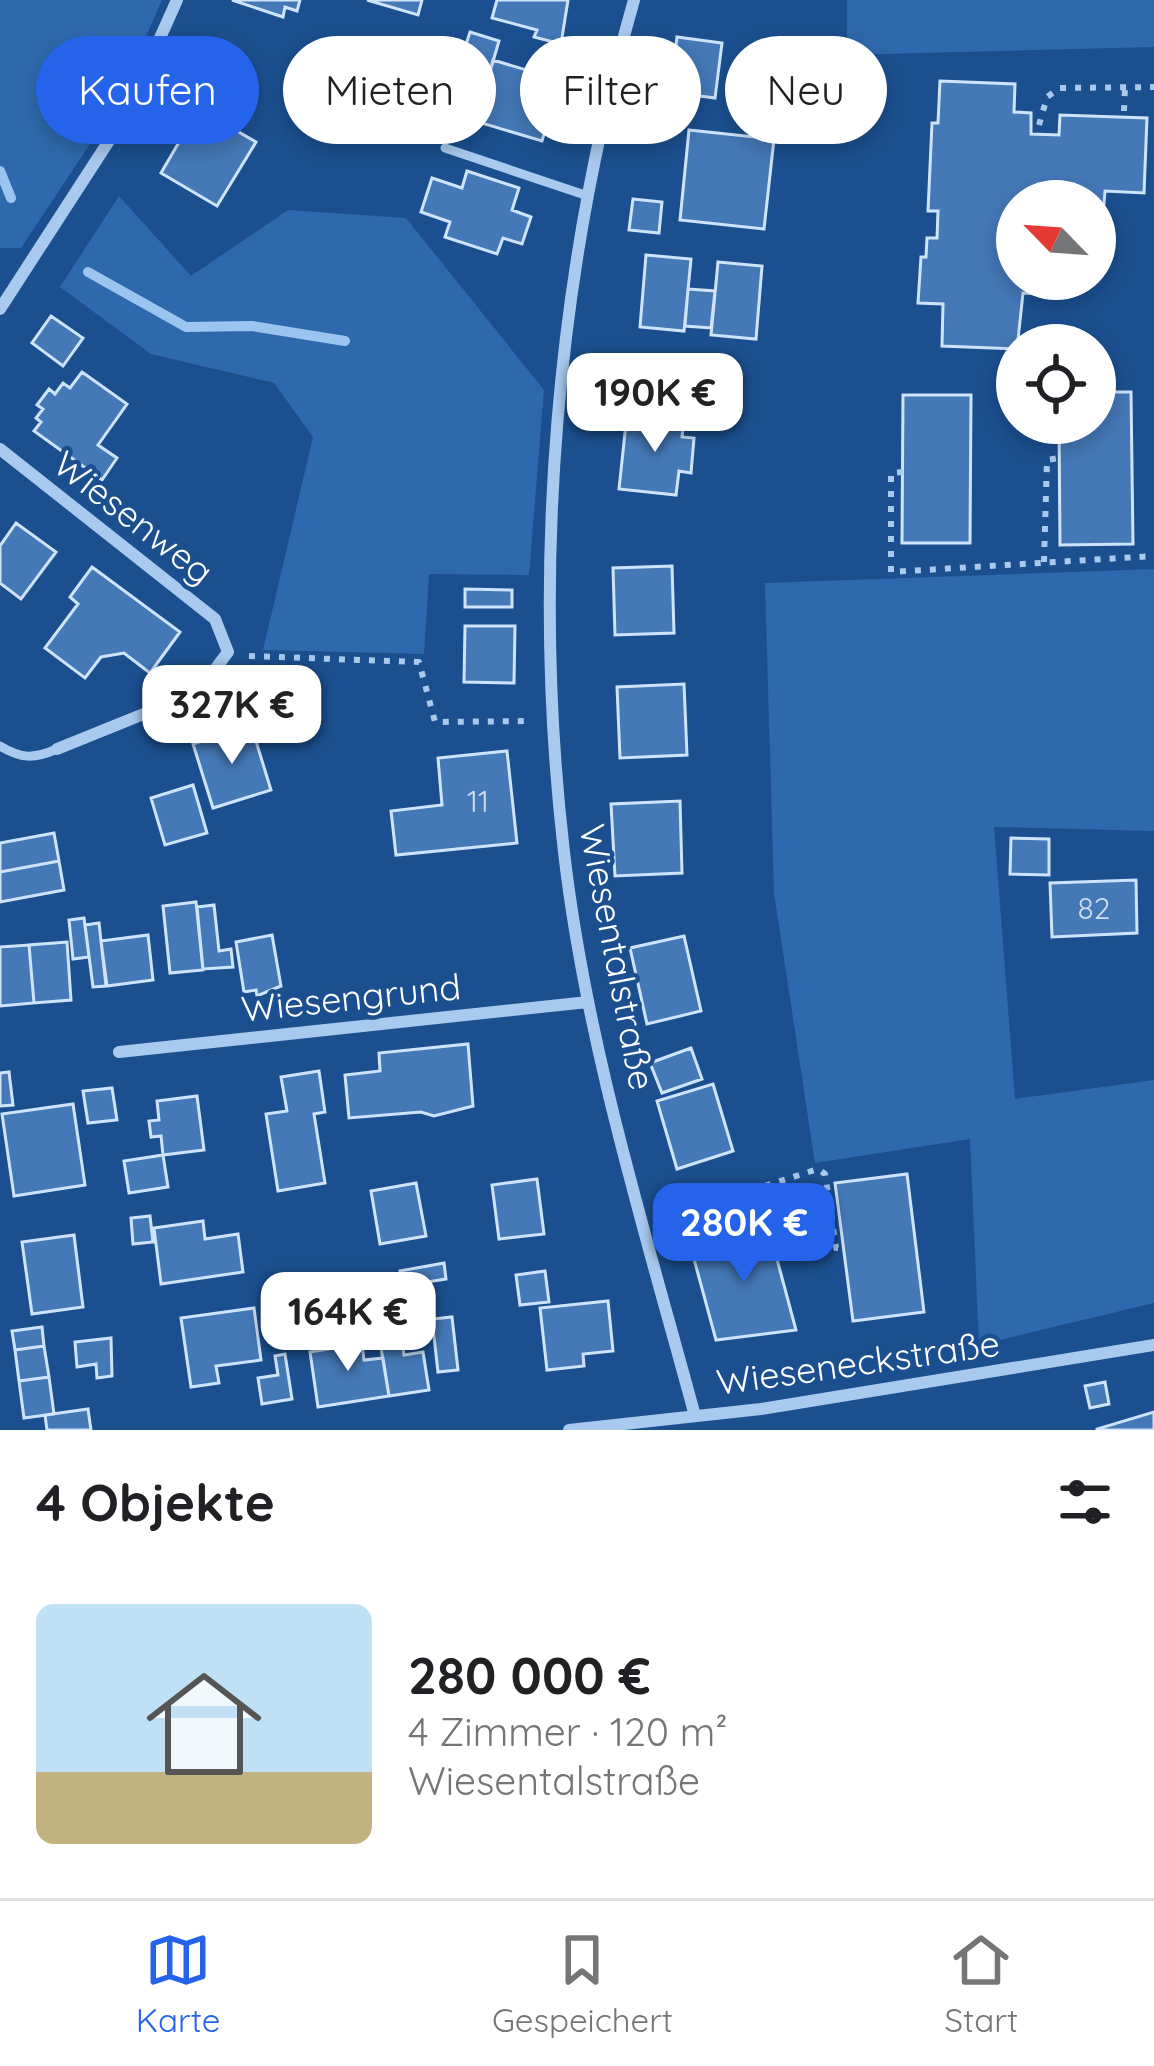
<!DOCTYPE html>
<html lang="de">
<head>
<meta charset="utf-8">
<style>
  :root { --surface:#fff; --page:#f6f6f6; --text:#202124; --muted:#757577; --line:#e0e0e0; --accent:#2563eb }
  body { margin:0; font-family:Quicksand,sans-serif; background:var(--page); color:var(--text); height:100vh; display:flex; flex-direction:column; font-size:45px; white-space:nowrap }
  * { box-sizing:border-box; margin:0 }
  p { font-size:39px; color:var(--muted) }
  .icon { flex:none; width:66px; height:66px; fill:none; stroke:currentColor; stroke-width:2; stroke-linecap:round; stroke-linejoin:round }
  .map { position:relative; height:1430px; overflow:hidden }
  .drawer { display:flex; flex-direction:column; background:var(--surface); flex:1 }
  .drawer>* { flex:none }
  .guide { position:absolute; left:36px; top:36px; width:1083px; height:108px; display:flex; gap:24px }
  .needle { width:78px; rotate:295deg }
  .buttons { position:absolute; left:996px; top:180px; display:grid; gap:24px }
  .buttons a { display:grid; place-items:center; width:120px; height:120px; border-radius:50%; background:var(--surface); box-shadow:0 6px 18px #0003; font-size:60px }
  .price { position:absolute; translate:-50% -102px; padding:0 27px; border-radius:24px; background:#fff; color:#222; font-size:39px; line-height:78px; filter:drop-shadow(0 3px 6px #0008) }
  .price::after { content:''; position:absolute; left:50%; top:72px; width:36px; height:27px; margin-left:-18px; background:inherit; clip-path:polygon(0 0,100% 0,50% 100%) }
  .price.selected { background:var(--accent); color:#fff }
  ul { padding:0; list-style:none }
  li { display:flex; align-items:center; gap:36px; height:300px; padding:0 36px }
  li+li { border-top:3px solid var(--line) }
  li span { display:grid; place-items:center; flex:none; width:336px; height:240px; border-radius:18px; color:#555 }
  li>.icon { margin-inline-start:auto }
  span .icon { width:144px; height:144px; fill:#fffc; stroke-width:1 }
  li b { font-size:51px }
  h2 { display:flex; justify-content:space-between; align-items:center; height:144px; padding:0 36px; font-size:51px }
  .pill { padding:0 42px; border-radius:54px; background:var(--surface); box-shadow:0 6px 18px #0003; font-size:42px; line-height:108px }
  .pill.selected { background:var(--accent); color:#fff }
  .tabs { display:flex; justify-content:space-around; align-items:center; height:168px; border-top:3px solid var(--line); background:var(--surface); font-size:33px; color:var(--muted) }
  .tabs a { display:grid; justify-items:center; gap:6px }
  .tabs .selected { color:var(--accent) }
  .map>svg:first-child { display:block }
  .green { fill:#2e69ad }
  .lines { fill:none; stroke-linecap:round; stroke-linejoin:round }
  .stream { stroke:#9cc4f0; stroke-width:10 }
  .building { fill:#4478b7; stroke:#cfe3fa; stroke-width:3 }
  .path { stroke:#a9c9ee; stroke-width:6; stroke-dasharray:6 9; stroke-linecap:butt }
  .lane { stroke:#a9c9ee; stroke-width:9 }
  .street { stroke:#a9c9ee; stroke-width:12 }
  .labels { text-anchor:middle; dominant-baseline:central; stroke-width:9; stroke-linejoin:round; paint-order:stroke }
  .number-label { font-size:30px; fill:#d0dded }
  .street-label { font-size:36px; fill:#fff; stroke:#1b4f8f }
</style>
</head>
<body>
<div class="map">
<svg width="1154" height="1430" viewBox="0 0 1154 1430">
  <rect width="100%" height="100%" fill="#1b4f8f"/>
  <path class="green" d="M0 0H162L117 103 21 248H0Z
    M847 0H1154V47L847 55Z
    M119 196 191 276 288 210 406 218 544 390 529 575 429 574 424 654 263 650 313 437 274 383 151 354 60 287Z
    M1154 569V831L994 827 1015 1099 1154 1080V1303L979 1345 970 1139 815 1163 774 893 765 583Z"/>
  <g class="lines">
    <path class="stream" d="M0 171 11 198
      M88 272 186 327 252 326 345 341"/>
  </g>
  <path class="building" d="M232 0H300L297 11 285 7 283 17Z
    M367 0H422L418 15Z
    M497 0H568L561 44 534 37 537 30 492 18Z
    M470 32 499 41 490 72 460 63Z
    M677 37 722 43 715 98 670 92Z
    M493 60 560 80 542 141 475 121Z
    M212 68 252 79 237 131 256 142 217 206 161 173 199 108Z
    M940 81 1015 84 1014 112 1031 113V134L1059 135 1060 115 1147 118 1144 193 1105 191 1104 204 1017 201V279H1038L1037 294 1023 293 1017 349 942 346 943 304 918 303 921 257H926L927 238H937L938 211H928L932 123H938Z
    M689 130 774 139 764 229 680 220Z
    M467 171 519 188 512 210 531 217 522 244 503 238 497 254 445 237 450 222 421 212 432 178 462 188Z
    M633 199 662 202 659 233 629 230Z
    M646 255 691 259 684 331 640 327Z
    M718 262 762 266 756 339 711 335Z
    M688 289 715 291 711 328 685 326Z
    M51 316 83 338 63 366 32 343Z
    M82 372 127 404 98 445 117 458 102 480 34 431 41 422 36 418 43 409 37 405 49 389 55 394 63 383 70 388Z
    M639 386 707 394 703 422 636 415Z
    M1095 392H1131L1133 544 1060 545 1059 423H1095Z
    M903 395H971L970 543H902Z
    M627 414 684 420 682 437 694 438 691 473 679 471 676 495 619 489Z
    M16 523 56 552 21 599 0 583V546Z
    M672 566 674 633 615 635 613 568Z
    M92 567 180 632 150 673 124 653 101 657 85 678 45 648 78 604 70 597Z
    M465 589 512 590V607H465Z
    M465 626H515L514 683 464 682Z
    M684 684 687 755 620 758 617 687Z
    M251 725 271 790 213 808 193 744Z
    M507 751 517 843 396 855 391 811 442 805 438 758Z
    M193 785 207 833 165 845 151 798Z
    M680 801 682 873 615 876 611 804Z
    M54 833 59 861 0 872V843Z
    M1011 838 1049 839V875L1010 874Z
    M59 861 64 890 0 902V872Z
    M1136 880 1137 933 1052 937 1050 883Z
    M196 902 203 970 170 973 163 906Z
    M214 905 219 951 231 949 233 967 203 969 197 907Z
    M84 918 89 957 73 959 69 920Z
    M99 923 106 986 93 987 85 925Z
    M148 935 153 980 107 986 101 941Z
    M272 935 281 986 257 996 256 990 244 992 236 942Z
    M684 936 701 1011 647 1024 630 948Z
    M67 942 71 1000 34 1003 29 945Z
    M29 945 34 1003 0 1006V947Z
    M468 1044 473 1106 434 1116 421 1112 349 1118 345 1075 380 1071 379 1053Z
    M691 1048 702 1079 662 1093 650 1063Z
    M319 1071 325 1112 314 1114 325 1183 278 1191 266 1114 287 1111 281 1077Z
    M9 1072 13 1105 0 1106V1073Z
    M713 1084 733 1151 677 1169 657 1101Z
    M112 1088 117 1120 88 1123 83 1091Z
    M197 1096 204 1150 163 1155 161 1136 151 1137 149 1121 159 1120 157 1101Z
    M73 1104 85 1185 14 1196 2 1114Z
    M163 1155 168 1187 129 1193 124 1161Z
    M907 1174 924 1312 853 1321 835 1183Z
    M537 1179 544 1234 499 1239 492 1185Z
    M416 1183 426 1236 380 1244 371 1191Z
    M150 1216 153 1242 133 1244 131 1218Z
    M203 1221 205 1239 238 1234 243 1272 161 1284 154 1228Z
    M767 1222 796 1330 716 1340 691 1248Z
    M74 1235 83 1307 32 1314 22 1242Z
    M444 1263 446 1279 402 1286 400 1271Z
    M545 1271 549 1302 520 1305 516 1275Z
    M394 1288 399 1321 377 1324 372 1291Z
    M307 1290 311 1321 280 1326 276 1295Z
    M372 1291 377 1324 357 1327 352 1295Z
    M608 1301 613 1351 583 1354 584 1366 547 1370 540 1308Z
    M254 1308 261 1360 216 1366 219 1383 191 1387 181 1318Z
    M452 1317 458 1370 438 1372 432 1319Z
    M399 1321 404 1355 423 1352 429 1390 389 1396 377 1324Z
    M42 1327 44 1346 15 1350 12 1331Z
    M361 1335 364 1360 383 1358 389 1396 318 1407 310 1352 341 1347 340 1338Z
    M111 1338 112 1376 97 1378 96 1364 77 1367 75 1342Z
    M44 1346 49 1377 19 1381 15 1350Z
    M285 1354 292 1399 262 1404 258 1378 278 1375 275 1356Z
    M49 1377 54 1414 24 1418 19 1381Z
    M1105 1382 1109 1404 1090 1408 1085 1386Z
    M88 1409 91 1430H47L45 1415Z
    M1154 1412V1430H1097V1429Z"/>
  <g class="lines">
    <path class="path" d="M1124 111 1125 87
      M1039 125 1047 97 1060 88 1154 87
      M903 472 891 473V572L1154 556
      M1044 562 1047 460 1059 458
      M249 656 419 662 435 722 531 721
      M665 1218 818 1169 825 1174 836 1248H844"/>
    <path class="lane" d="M445 148 588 196
      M0 746C22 759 34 759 57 749"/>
    <path class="street" d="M634 0C556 273 531 569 564 852 586 1043 645 1231 695 1416
      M0 309 125 116 177 0
      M0 449 215 619 228 652 198 692 57 749
      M119 1052 588 1002
      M569 1430 761 1409 1154 1345"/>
  </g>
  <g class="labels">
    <g class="number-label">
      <text x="478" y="801">11</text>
      <text x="1094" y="908">82</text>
    </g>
    <g class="street-label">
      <text transform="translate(134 517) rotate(38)">Wiesenweg</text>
      <text transform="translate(618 957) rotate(79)">Wiesentalstraße</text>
      <text transform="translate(351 997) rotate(-6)">Wiesengrund</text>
      <text transform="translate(858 1362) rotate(-8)">Wieseneckstraße</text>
    </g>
  </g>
</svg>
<div class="buttons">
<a><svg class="needle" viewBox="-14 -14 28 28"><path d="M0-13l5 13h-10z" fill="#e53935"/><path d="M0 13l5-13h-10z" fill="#757577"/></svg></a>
<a><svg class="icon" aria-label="locate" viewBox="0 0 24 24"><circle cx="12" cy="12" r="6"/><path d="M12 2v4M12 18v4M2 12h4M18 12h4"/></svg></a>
</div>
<b class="price" style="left:655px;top:455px">190K €</b>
<b class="price" style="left:232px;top:767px">327K €</b>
<b class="price selected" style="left:744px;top:1285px">280K €</b>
<b class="price" style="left:348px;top:1374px">164K €</b>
<div class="guide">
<a class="pill selected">Kaufen</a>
<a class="pill">Mieten</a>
<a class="pill">Filter</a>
<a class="pill">Neu</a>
</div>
</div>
<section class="drawer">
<h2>4 Objekte<svg class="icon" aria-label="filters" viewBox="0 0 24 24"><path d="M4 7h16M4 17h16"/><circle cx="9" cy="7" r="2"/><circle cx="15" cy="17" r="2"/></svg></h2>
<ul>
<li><span style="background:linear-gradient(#bfe0f5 70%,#c2b280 0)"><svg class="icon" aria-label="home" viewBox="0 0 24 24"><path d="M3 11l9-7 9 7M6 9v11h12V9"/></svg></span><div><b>280 000 €</b><p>4 Zimmer · 120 m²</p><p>Wiesentalstraße</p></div></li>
</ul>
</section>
<nav class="tabs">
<a class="selected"><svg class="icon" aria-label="map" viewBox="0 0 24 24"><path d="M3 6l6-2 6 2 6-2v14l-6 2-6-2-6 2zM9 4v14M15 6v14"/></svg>Karte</a>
<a><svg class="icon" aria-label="saved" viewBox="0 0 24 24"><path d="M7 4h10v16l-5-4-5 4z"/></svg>Gespeichert</a>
<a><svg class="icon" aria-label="home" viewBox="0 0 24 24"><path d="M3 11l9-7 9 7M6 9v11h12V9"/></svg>Start</a>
</nav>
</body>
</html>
